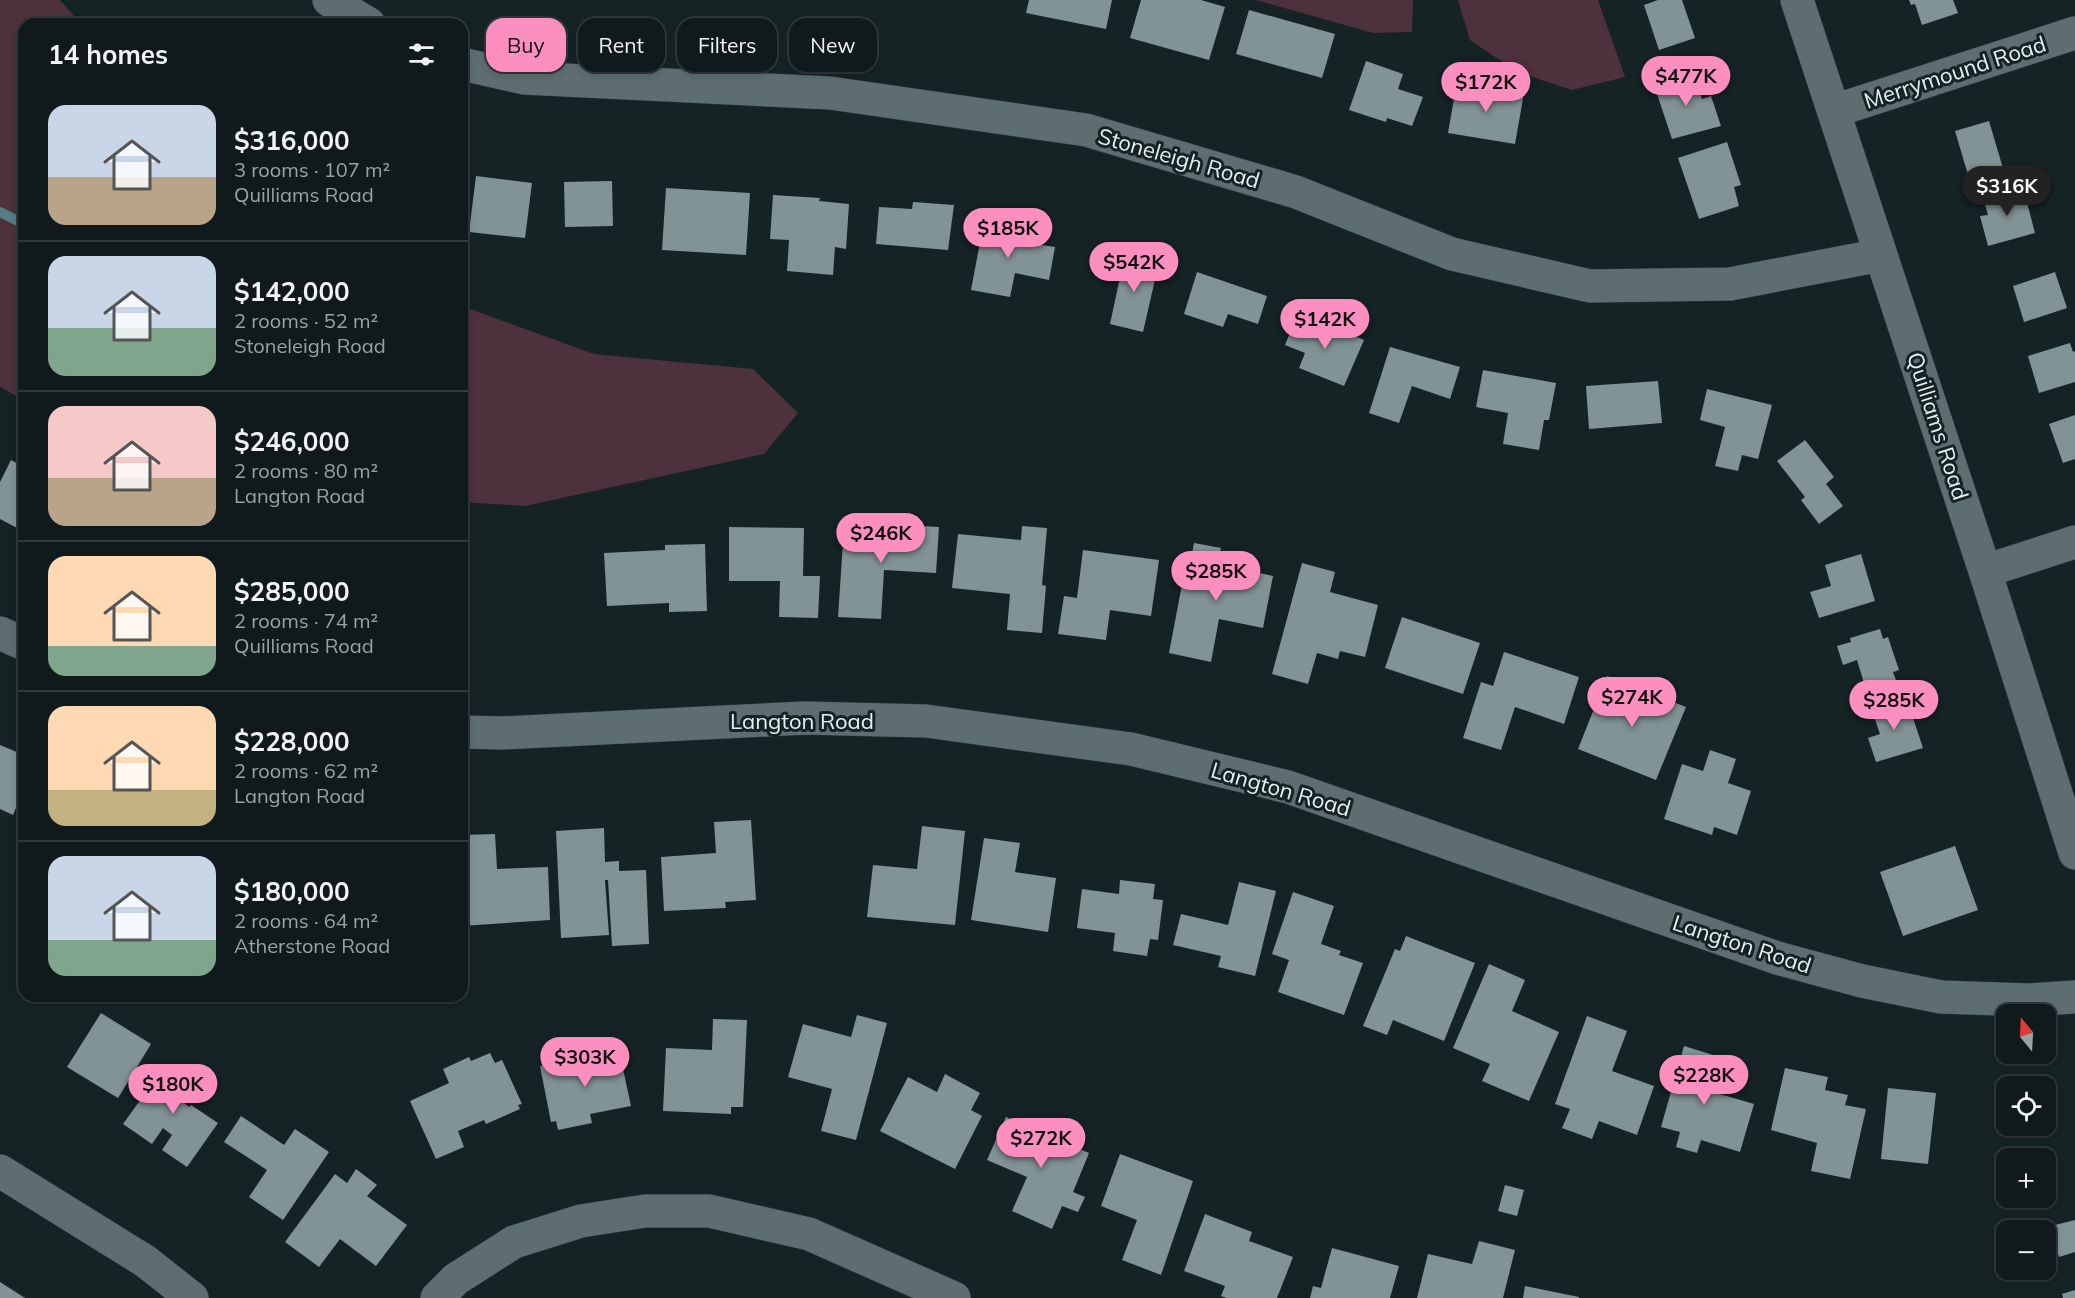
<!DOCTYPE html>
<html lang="en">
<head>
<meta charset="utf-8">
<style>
  :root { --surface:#101a1c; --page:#192325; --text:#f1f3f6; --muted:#9ca1a3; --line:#30383b; --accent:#fd8ec0 }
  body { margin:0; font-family:Mulish,sans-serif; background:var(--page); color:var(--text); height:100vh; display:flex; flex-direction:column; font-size:22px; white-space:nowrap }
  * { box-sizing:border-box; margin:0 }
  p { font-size:20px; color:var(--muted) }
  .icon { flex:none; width:33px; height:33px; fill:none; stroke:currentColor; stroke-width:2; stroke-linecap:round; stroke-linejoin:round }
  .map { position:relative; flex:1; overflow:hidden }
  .sheet { position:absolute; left:18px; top:18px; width:450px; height:984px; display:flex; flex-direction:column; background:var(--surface); border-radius:18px; box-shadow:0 3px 9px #0003,0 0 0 2px var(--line) }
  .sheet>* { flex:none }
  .hud { position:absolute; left:486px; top:18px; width:570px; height:54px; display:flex; gap:12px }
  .needle { width:39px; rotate:342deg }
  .buttons { position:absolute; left:1996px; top:1004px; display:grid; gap:12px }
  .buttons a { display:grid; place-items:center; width:60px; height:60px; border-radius:12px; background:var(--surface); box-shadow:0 3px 9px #0003,0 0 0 2px var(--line); font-size:30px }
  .price { position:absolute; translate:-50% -51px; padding:0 14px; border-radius:21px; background:var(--accent); color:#111; font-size:20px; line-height:39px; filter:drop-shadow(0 2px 3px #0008) }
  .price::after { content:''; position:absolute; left:50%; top:36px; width:18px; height:14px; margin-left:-9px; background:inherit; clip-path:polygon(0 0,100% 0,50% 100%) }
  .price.selected { background:#222; color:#fff }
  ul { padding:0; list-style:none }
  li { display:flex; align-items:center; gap:18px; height:150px; padding:0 30px }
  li+li { border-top:2px solid var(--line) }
  li span { display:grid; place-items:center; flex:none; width:168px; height:120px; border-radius:18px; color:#555 }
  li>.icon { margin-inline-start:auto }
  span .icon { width:72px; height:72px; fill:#fffc; stroke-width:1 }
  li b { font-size:26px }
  h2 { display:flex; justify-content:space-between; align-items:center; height:72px; padding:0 30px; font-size:26px }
  .pill { padding:0 21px; border-radius:18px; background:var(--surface); box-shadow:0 3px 9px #0003,0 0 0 2px var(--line); font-size:21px; line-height:54px }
  .pill.selected { background:var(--accent); color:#111 }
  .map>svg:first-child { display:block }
  .green { fill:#4d313d }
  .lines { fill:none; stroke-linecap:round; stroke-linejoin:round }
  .stream { stroke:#547e83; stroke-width:10 }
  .building { fill:#829395 }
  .minor-casing { stroke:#343e40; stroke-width:34 }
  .minor { stroke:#5e6e70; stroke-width:33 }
  .labels { text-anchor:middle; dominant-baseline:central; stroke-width:6; stroke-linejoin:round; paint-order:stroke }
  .street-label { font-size:22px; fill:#e6eff0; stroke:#152325 }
</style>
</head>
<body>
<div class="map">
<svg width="2075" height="1298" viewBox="0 0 2075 1298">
  <rect width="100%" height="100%" fill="#152325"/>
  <path class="green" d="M0 0H60L81 24H24V400L0 387Z
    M1256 0H1413L1412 32 1373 33Z
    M1458 0H1598L1625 77 1572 90 1517 72 1470 40Z
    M462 306 594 354 753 369 798 413 764 454 525 506 462 502Z"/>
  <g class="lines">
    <path class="stream" d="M0 212 24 224"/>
  </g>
  <path class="building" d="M1029 0H1112L1106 29 1026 13Z
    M1141 0H1201L1225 7 1209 60 1130 38Z
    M1658 0H1682L1695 38 1659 50 1644 5Z
    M1909 0H1953L1958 13 1922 25 1915 4 1911 5Z
    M1249 10 1335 34 1322 78 1236 54Z
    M1366 61 1403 74 1398 89 1423 97 1412 126 1387 118 1386 122 1349 110Z
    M1693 72 1702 99 1711 96 1721 126 1672 139 1654 85Z
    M1457 81 1524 93 1515 144 1448 133Z
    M1989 121 2005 175 1971 185 1955 131Z
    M1727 142 1741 185 1734 187 1739 206 1699 219 1678 158Z
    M476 176 532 183 525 238 469 232Z
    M612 181 613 226 565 227 564 182Z
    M2023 187 2035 233 1988 246 1980 216 1988 215 1983 198Z
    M666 188 750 193 746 255 662 250Z
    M773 195 820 198 819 201 849 204 846 249 835 247 833 275 787 271 789 240 770 239Z
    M913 202 954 205 948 250 876 244 879 207 912 209Z
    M984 221 1024 228 1022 242 1055 247 1049 280 1015 273 1010 297 971 290Z
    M1125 254 1159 262 1143 332 1110 324Z
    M1197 272 1267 296 1258 324 1228 314 1223 327 1184 314Z
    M2055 272 2067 308 2024 322 2013 286Z
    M1296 318 1316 327 1319 321 1364 340 1344 386 1299 368 1305 353 1285 345Z
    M2070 343 2073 352 2075 351V382L2039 393 2028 356Z
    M1390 347 1460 367 1450 399 1412 386 1399 423 1369 413Z
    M1483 370 1556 383 1549 420H1544L1539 450 1503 444 1508 413 1476 407Z
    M1658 381 1662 423 1589 429 1586 386Z
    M1707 389 1772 405 1758 459 1742 455 1738 471 1715 466 1725 427 1700 420Z
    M2075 415V459L2063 463 2049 424Z
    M1805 440 1834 477 1826 484 1843 506 1819 524 1801 500 1805 497 1777 461Z
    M11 460 24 467 23 531 0 519V482Z
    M885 524 939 527 936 573 884 570 881 619 838 617 844 528 885 531Z
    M1022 526 1047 528 1042 585 1046 586 1042 633 1007 630 1010 594 952 588 958 534 1021 540Z
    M729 527 804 528 803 576H820L818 618 779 617 780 581H729Z
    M1194 543 1221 548 1218 564 1273 576 1263 628 1219 619 1211 662 1169 653 1187 558 1191 559Z
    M705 544 707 611 669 612V603L607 606 604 553 665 550V545Z
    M1083 550 1159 560 1151 616 1110 610 1106 640 1058 634 1064 596 1077 598Z
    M1861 554 1875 601 1819 618 1810 592 1831 586 1825 565Z
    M1302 563 1335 572 1330 592 1378 605 1365 657 1340 651 1338 659 1317 653 1308 684 1272 674Z
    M1402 617 1480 643 1463 694 1385 668Z
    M1880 629 1883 639 1888 637 1899 670 1893 672 1897 683 1867 693 1857 660 1843 665 1837 646 1851 642 1850 638Z
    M1504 652 1579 677 1564 724 1515 707 1501 750 1463 738 1481 682 1493 686Z
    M1607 676 1686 707 1656 780 1578 749Z
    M1906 697 1923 748 1876 762 1868 738 1880 734 1871 708Z
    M0 745 24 755V788L13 815 0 809Z
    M1710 750 1736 759 1728 783 1751 791 1737 835 1714 827 1712 835 1664 819 1682 764 1703 771Z
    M751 820 756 900 725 902 726 908 664 911 661 857 716 853 714 822Z
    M922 826 965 831 955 925 867 917 873 865 917 869Z
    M604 828 605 862 619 861V871L646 870 649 944 612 946 608 880H605L609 935 561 938 556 831Z
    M495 834 497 869 548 867 550 920 462 926V835Z
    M984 838 1020 843 1015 872 1056 878 1048 932 971 920Z
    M1955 846 1978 910 1903 936 1880 872Z
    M1120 880 1155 884 1153 899 1163 900 1158 940 1150 939 1147 956 1113 951 1115 933 1077 928 1082 889 1119 894Z
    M1239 882 1276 891 1255 976 1218 967 1221 956 1173 945 1181 914 1228 925Z
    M1293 892 1334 906 1321 944 1341 951 1339 955 1363 963 1344 1015 1278 992 1289 960 1272 954Z
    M1406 936 1475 963 1444 1041 1393 1020 1387 1035 1363 1026 1395 949 1400 951Z
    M1489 964 1525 980 1512 1011 1559 1032 1529 1101 1482 1081 1490 1064 1453 1048Z
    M101 1013 151 1044 118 1098 67 1067Z
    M857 1015 887 1023 856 1140 821 1131 832 1089 788 1077 803 1024 851 1037Z
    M1587 1016 1627 1031 1612 1071 1654 1086 1637 1135 1599 1121 1592 1139 1562 1128 1570 1109 1555 1104Z
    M713 1019 747 1020 743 1107H731V1114L663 1111 666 1048 712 1050Z
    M1684 1046 1723 1058 1713 1092 1754 1104 1740 1152 1701 1140 1697 1153 1676 1147 1680 1132 1661 1127Z
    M619 1050 631 1106 590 1114 592 1123 558 1130 556 1121 551 1122 540 1066Z
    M490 1053 495 1063 502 1060 522 1104 518 1105 520 1109 486 1124 484 1120 458 1131 464 1147 436 1159 410 1101 449 1083 443 1069 469 1057 471 1061Z
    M186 1066 205 1079 191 1100 187 1097 184 1103 189 1107 191 1105 218 1123 187 1167 162 1150 172 1135 163 1128 152 1144 123 1124 164 1067 178 1077Z
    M1785 1068 1828 1077 1825 1090 1848 1095 1845 1105 1866 1109 1850 1179 1811 1171 1817 1143 1771 1130Z
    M945 1074 980 1093 971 1110 982 1116 955 1169 880 1131 908 1077 937 1092Z
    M1888 1088 1936 1093 1928 1164 1881 1159Z
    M241 1116 284 1145 295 1129 329 1152 283 1220 249 1197 267 1170 224 1142Z
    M1006 1117 1047 1135 1052 1123 1078 1135 1073 1146 1089 1153 1073 1192 1085 1197 1078 1212 1062 1206 1052 1229 1012 1211 1027 1177 987 1160Z
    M1120 1154 1193 1181 1161 1275 1122 1260 1137 1220 1101 1206Z
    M356 1169 377 1185 367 1196 407 1225 376 1266 340 1239 319 1267 285 1242 335 1174 347 1183Z
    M1505 1185 1524 1190 1517 1216 1498 1211Z
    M1205 1214 1252 1232 1249 1241 1293 1257 1277 1298H1227L1221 1296 1225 1286 1184 1271Z
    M2075 1220V1252L2059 1257 2051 1226Z
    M1479 1241 1515 1250 1503 1298H1417L1428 1254 1472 1264Z
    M1332 1248 1399 1266 1390 1298H1310L1313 1286 1321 1288Z
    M0 1282 25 1298H0Z
    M1525 1286 1579 1297V1298H1523Z
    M2075 1290V1298H2063L2062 1294Z"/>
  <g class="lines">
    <defs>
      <path id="minor" d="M329 0 369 24
        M1797 0 1985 571 2075 853
        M462 64 524 78 830 93 1086 130 1296 192 1452 254 1590 286 1730 284 1881 255
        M1834 111 2075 33
        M1985 571 2075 542
        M0 633 24 644
        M462 732 502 733 805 718 926 721 1131 749 1288 787 1777 958 1862 981 1941 997 2029 1000 2075 997
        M0 1171 145 1261 192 1298
        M437 1298 456 1279 514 1242 581 1221 645 1211H709L809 1234 954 1298"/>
    </defs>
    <use href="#minor" class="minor-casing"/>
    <use href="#minor" class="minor"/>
  </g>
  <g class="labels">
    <g class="street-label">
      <text transform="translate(1955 72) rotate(-18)">Merrymound Road</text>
      <text transform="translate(1179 158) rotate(16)">Stoneleigh Road</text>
      <text transform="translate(1938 426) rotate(72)">Quilliams Road</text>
      <text x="802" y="721">Langton Road</text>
      <text transform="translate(1281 789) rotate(16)">Langton Road</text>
      <text transform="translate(1742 944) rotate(18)">Langton Road</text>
    </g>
  </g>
</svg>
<div class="buttons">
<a><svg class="needle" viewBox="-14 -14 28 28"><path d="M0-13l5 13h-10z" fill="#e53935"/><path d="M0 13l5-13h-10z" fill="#9ca1a3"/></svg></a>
<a><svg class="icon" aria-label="locate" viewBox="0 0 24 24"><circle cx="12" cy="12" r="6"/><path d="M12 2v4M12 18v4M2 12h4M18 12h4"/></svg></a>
<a>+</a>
<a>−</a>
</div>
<b class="price" style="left:1686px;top:107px">$477K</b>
<b class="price" style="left:1486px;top:113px">$172K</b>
<b class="price selected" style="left:2007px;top:217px">$316K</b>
<b class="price" style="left:1008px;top:259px">$185K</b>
<b class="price" style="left:1134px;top:293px">$542K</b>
<b class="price" style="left:1325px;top:350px">$142K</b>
<b class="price" style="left:881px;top:564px">$246K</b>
<b class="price" style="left:1216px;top:602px">$285K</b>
<b class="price" style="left:1632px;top:728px">$274K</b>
<b class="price" style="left:1894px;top:731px">$285K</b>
<b class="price" style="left:585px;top:1088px">$303K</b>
<b class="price" style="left:1704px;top:1106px">$228K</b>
<b class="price" style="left:173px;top:1115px">$180K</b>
<b class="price" style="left:1041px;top:1169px">$272K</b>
<div class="hud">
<a class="pill selected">Buy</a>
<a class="pill">Rent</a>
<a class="pill">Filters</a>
<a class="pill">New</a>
</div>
<section class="sheet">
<h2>14 homes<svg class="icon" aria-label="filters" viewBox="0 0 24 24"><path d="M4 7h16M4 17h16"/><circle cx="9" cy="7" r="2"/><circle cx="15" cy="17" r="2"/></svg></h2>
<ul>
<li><span style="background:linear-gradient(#c9d6e8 60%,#b9a48a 0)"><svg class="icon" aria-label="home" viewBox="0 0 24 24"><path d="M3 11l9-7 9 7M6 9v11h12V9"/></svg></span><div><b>$316,000</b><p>3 rooms · 107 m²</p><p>Quilliams Road</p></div></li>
<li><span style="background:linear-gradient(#c9d6e8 60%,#7fa58c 0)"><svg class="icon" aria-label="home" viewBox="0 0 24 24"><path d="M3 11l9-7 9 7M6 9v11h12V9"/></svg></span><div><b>$142,000</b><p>2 rooms · 52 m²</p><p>Stoneleigh Road</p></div></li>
<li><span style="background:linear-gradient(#f6c9c9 60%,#b9a48a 0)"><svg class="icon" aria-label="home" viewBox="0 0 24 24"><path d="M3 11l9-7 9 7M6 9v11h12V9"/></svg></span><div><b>$246,000</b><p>2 rooms · 80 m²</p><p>Langton Road</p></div></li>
<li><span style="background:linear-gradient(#ffd9b3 75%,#7fa58c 0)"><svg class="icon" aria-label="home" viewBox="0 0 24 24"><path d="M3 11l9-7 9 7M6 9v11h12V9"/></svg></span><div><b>$285,000</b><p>2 rooms · 74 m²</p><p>Quilliams Road</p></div></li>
<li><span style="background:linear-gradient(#ffd9b3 70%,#c2b280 0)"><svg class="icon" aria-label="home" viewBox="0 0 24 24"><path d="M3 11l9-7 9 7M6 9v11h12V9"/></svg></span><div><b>$228,000</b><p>2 rooms · 62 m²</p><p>Langton Road</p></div></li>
<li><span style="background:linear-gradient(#c9d6e8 70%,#7fa58c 0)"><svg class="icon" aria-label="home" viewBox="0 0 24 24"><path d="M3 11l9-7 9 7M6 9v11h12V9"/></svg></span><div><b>$180,000</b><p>2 rooms · 64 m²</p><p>Atherstone Road</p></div></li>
</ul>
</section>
</div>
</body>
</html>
